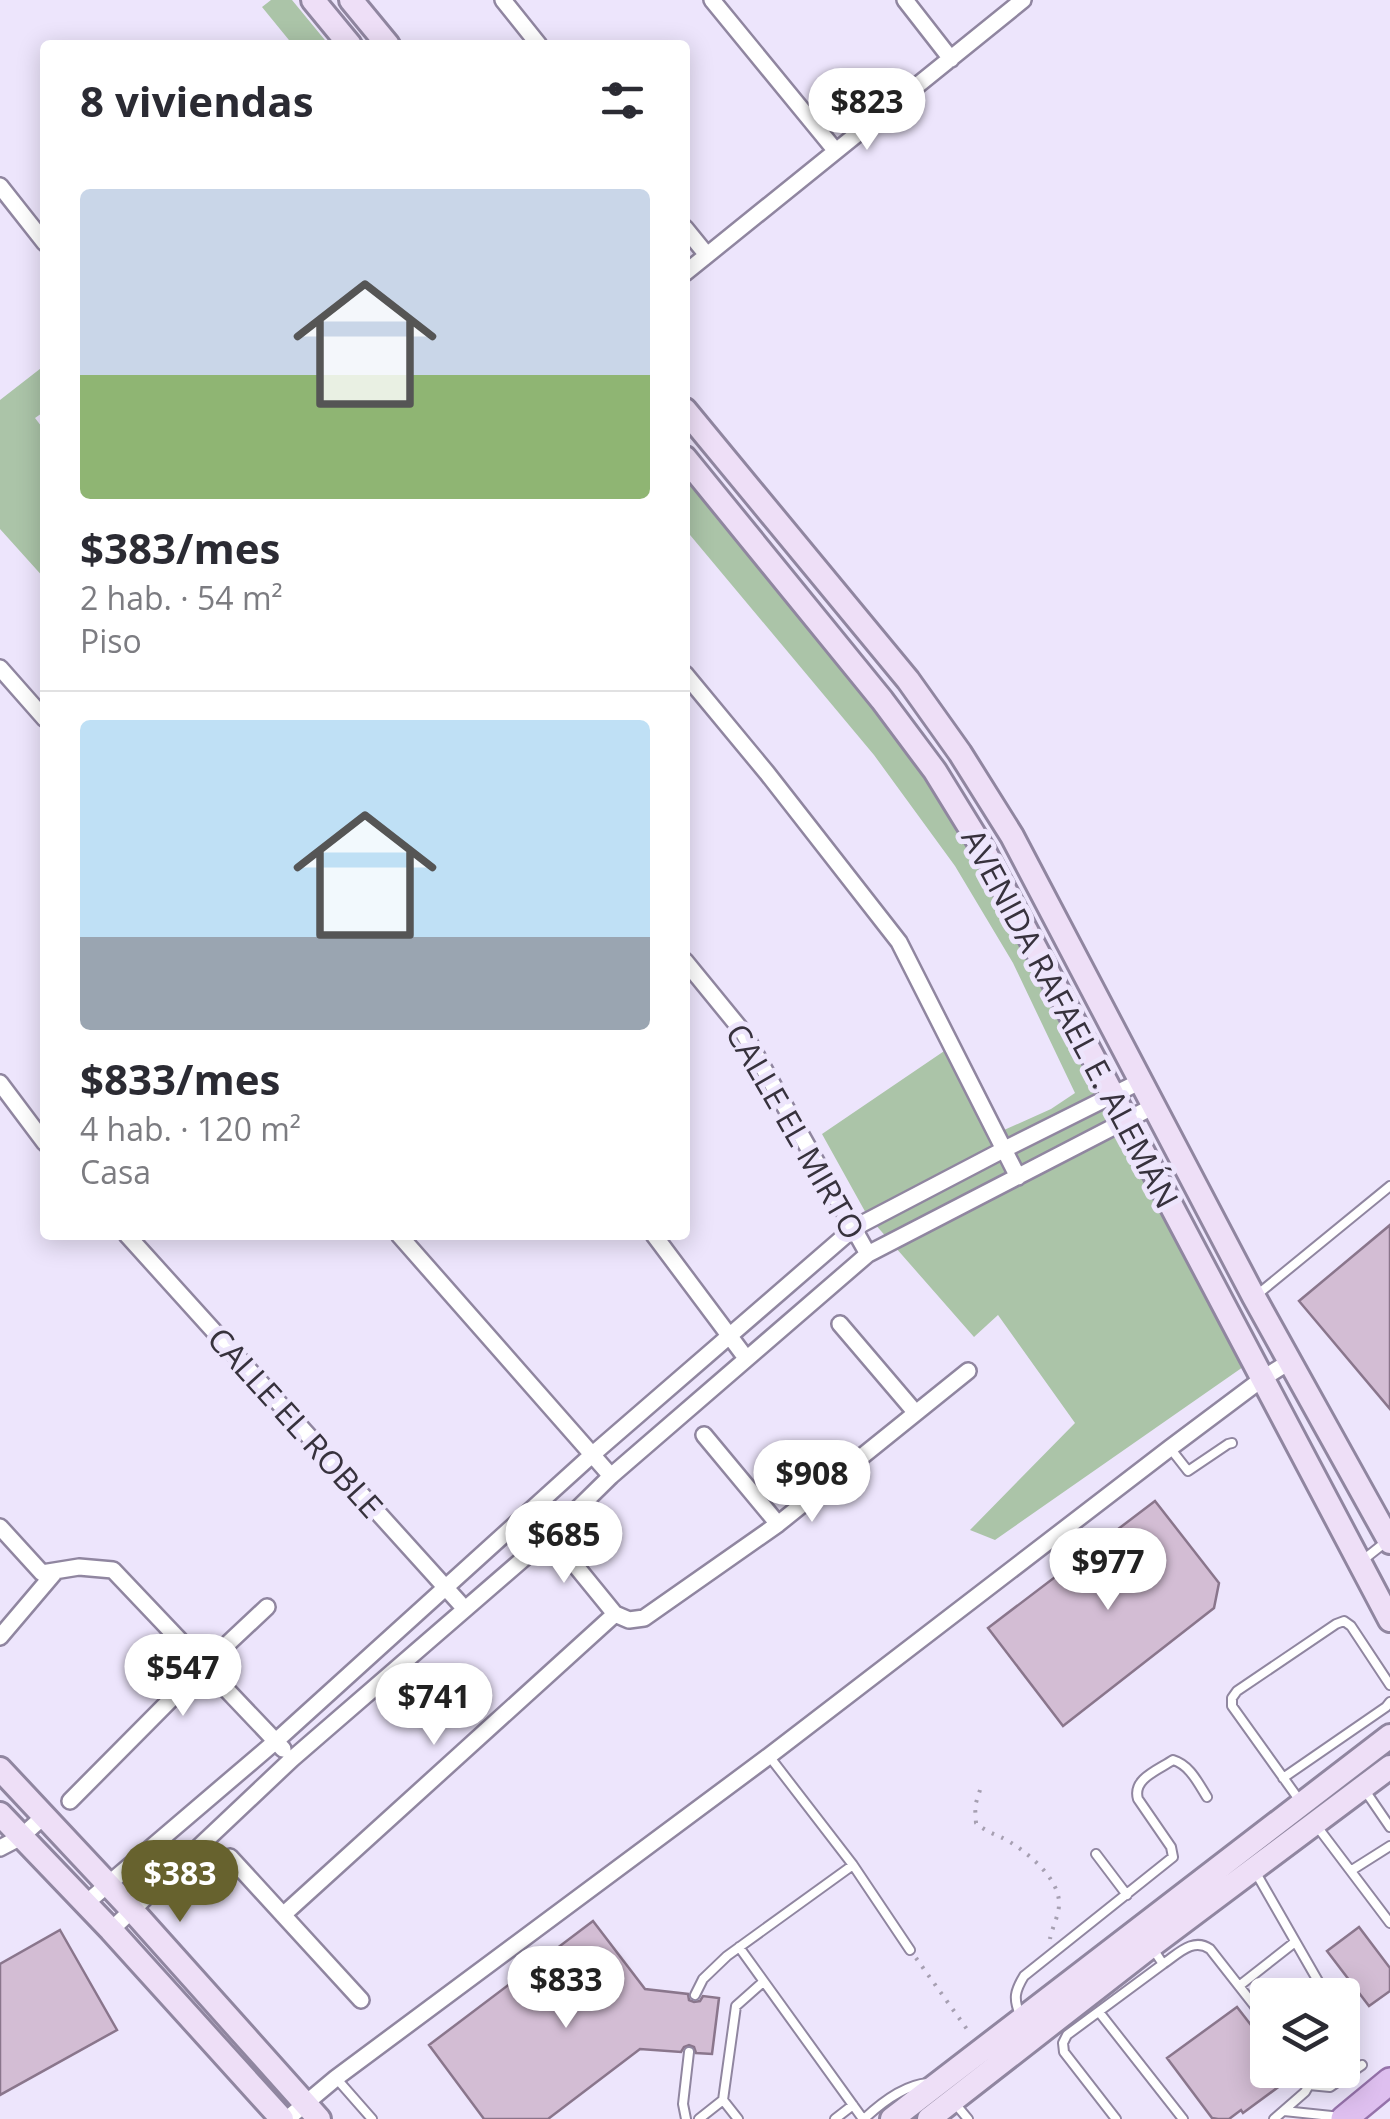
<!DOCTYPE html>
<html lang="es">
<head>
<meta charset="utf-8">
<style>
  :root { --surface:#fff; --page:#f7f7f7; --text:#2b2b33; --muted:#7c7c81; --line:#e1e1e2; --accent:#67622e }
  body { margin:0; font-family:"Open Sans",sans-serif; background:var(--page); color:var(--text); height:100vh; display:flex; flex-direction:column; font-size:38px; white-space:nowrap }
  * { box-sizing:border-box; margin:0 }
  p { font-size:32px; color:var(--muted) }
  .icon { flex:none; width:55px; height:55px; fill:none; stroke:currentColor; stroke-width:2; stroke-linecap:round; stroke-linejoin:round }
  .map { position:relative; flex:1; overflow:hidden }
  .details { position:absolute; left:40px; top:40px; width:650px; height:1200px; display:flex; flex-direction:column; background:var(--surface); border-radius:10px; box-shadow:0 5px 25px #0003 }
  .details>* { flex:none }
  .buttons { position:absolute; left:1250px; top:1978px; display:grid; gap:20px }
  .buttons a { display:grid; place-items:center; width:110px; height:110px; border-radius:10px; background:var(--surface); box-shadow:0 5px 25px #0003; font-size:50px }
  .price { position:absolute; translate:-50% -85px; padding:0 22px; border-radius:35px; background:#fff; color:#222; font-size:32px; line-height:65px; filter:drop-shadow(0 2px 5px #0008) }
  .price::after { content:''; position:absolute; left:50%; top:60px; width:30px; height:22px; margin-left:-15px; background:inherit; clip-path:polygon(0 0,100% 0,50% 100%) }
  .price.active { background:var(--accent); color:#fff }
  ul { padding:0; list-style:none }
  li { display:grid; align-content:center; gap:20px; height:530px; padding:0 40px }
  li+li { border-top:2px solid var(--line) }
  li span { display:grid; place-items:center; height:310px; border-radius:10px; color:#555 }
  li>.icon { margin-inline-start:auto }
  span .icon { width:180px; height:180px; fill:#fffc; stroke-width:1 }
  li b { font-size:42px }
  h2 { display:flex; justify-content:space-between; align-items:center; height:120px; padding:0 40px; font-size:42px }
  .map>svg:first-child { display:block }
  .green { fill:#abc4a8 }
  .building { fill:#d3bdd4; stroke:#8a768c; stroke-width:2.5 }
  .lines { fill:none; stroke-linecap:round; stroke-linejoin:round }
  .lane-casing { stroke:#9086a0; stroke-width:12 }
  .street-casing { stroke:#9086a0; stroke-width:20 }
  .secondary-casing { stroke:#9086a0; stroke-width:28 }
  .primary-casing { stroke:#9572aa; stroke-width:30 }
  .path { stroke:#a69fb1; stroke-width:4; stroke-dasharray:2.5 8; stroke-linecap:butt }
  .lane { stroke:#fff; stroke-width:8 }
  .street { stroke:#fff; stroke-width:15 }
  .secondary { stroke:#eedff7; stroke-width:22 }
  .primary { stroke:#debfef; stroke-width:25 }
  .labels { text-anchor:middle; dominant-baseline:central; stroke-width:10; stroke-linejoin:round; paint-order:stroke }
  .street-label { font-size:32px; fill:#37323d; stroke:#ede5fc }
</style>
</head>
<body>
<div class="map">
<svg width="1390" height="2119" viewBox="0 0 1390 2119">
  <rect width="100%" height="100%" fill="#ede5fc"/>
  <path class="green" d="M271 0H292L329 45H293L262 7Z
    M45 365V411L35 418 45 431V579L0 529V400Z
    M685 478 935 785 1030 957 1243 1367 995 1540 970 1530 1075 1423 998 1315 974 1337 867 1215 822 1134 956 1043 1004 1130 1051 1109 1075 1093 1013 963 955 866 874 755 685 529Z"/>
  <path class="building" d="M1390 1225V1409L1299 1301Z
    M1155 1501 1219 1583 1214 1608 1063 1726 988 1628Z
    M593 1921 645 1989 688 1994 689 2000 694 2002 700 2001 703 1996 719 1998 712 2054 696 2053 694 2047 689 2045 684 2047 681 2052 640 2049 548 2119H484L429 2045Z
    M1359 1927 1390 1968V1991L1369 2006 1327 1951Z
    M60 1930 117 2030 0 2095V1964Z
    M1237 2007 1268 2047V2070H1296V2074L1243 2113 1241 2110 1229 2119H1218L1212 2118 1167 2058Z"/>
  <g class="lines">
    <defs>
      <path id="lane" d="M1258 1294 1390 1186
        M1170 1448 1188 1471 1228 1444 1232 1443
        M1363 1560 1387 1541
        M769 1756 853 1865 910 1950
        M1283 1778 1386 1707 1390 1702
        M1364 1789 1390 1827
        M1300 1801 1232 1706V1698L1237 1691 1336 1624 1344 1621 1351 1626 1390 1685
        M1316 1825 1390 1923
        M1096 1854 1127 1895
        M1352 1870 1390 1846
        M1256 1873 1326 1995
        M739 1947 863 2119
        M1163 1964C1178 1954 1193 1937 1210 1949L1268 2023
        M1239 1986 1295 1942
        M695 1995 703 1979 727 1956 853 1865
        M1099 2012 1183 2119
        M1020 2015C1013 1998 1015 1991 1024 1976L1173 1857 1171 1847 1138 1799C1132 1779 1158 1770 1173 1760 1190 1765 1198 1783 1207 1797
        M1342 2022 1350 2035V2041L1342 2049
        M336 2078 372 2119
        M1309 2085 1330 2087 1362 2065
        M723 2100 738 2119
        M953 2101 968 2119
        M1284 2111 1341 2117
        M686 2119 683 2104 689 2052
        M699 2119 723 2100 736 2006 763 1982
        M835 2119 853 2105
        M864 2119C882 2102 904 2085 928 2083
        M1116 2119 1064 2052 1063 2043 1067 2035 1163 1964 1153 1949
        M1274 2119 1305 2092 1309 2085 1303 2070"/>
      <path id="street" d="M503 0 539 45
        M712 0 835 150
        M905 0 951 59
        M0 186 45 243
        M685 228 707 255
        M685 273 1023 0
        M0 668 45 719
        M685 674 767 773 899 942 1018 1177
        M685 961 743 1032 868 1254
        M0 1083 45 1143
        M127 1235 465 1609
        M399 1235 611 1476
        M654 1235 746 1358
        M840 1324 915 1412
        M704 1435 778 1524
        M531 1511 615 1614 629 1620 644 1618 778 1524 968 1371
        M0 1527 42 1573 79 1567 113 1570 283 1749
        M0 1637 56 1571
        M70 1801 204 1666 267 1607
        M0 1848 21 1837 43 1817
        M230 1857 361 2000
        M85 1904 276 1741 593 1454 854 1228 1003 1150 1141 1081
        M283 1915 615 1614
        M111 1930 292 1759 552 1534 611 1476 868 1254 1154 1106
        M287 2119 336 2078 769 1756 1170 1448 1262 1379 1289 1362"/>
      <path id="secondary" d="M313 0 350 45
        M351 0 388 45
        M685 410 908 680 960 753 1012 836 1254 1297 1390 1542
        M685 458 882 700 935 771 983 849 1390 1620
        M0 1769 132 1910 319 2119
        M0 1814 111 1930 282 2119
        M892 2119 1390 1736
        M929 2119 1151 1946 1390 1767"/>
      <path id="primary" d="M1344 2119 1390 2081"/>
    </defs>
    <use href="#lane" class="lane-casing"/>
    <use href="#street" class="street-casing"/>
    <use href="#secondary" class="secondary-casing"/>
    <use href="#primary" class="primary-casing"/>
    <path class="path" d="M980 1790 975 1806 976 1823C989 1834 997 1834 1010 1842 1029 1854 1057 1877 1059 1901 1060 1914 1052 1927 1050 1939
      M916 1958 969 2032"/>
    <use href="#lane" class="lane"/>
    <use href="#street" class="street"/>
    <use href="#secondary" class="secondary"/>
    <use href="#primary" class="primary"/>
  </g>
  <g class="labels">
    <g class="street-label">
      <text transform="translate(1071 1018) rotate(62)">AVENIDA RAFAEL E. ALEMÁN</text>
      <text transform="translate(796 1131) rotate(60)">CALLE EL MIRTO</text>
      <text transform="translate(296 1422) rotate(48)">CALLE EL ROBLE</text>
    </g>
  </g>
</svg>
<div class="buttons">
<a><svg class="icon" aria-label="layers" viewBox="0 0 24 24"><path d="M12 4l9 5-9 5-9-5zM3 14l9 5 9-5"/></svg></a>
</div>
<b class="price" style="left:867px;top:153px">$823</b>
<b class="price" style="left:812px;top:1525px">$908</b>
<b class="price" style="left:564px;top:1586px">$685</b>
<b class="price" style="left:1108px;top:1613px">$977</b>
<b class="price" style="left:183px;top:1719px">$547</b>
<b class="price" style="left:434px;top:1748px">$741</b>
<b class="price active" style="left:180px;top:1925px">$383</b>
<b class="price" style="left:566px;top:2031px">$833</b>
<section class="details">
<h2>8 viviendas<svg class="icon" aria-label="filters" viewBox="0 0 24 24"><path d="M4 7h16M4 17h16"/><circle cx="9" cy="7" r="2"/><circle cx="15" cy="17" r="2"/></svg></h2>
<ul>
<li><span style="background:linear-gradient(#c9d6e8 60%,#8fb573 0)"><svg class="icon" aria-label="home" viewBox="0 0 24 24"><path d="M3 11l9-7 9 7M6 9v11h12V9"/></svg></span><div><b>$383/mes</b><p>2 hab. · 54 m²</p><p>Piso</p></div></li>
<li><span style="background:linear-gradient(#bfe0f5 70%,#9aa5b1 0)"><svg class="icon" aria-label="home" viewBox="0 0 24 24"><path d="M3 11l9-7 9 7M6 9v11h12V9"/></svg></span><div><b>$833/mes</b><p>4 hab. · 120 m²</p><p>Casa</p></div></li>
</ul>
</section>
</div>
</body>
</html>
